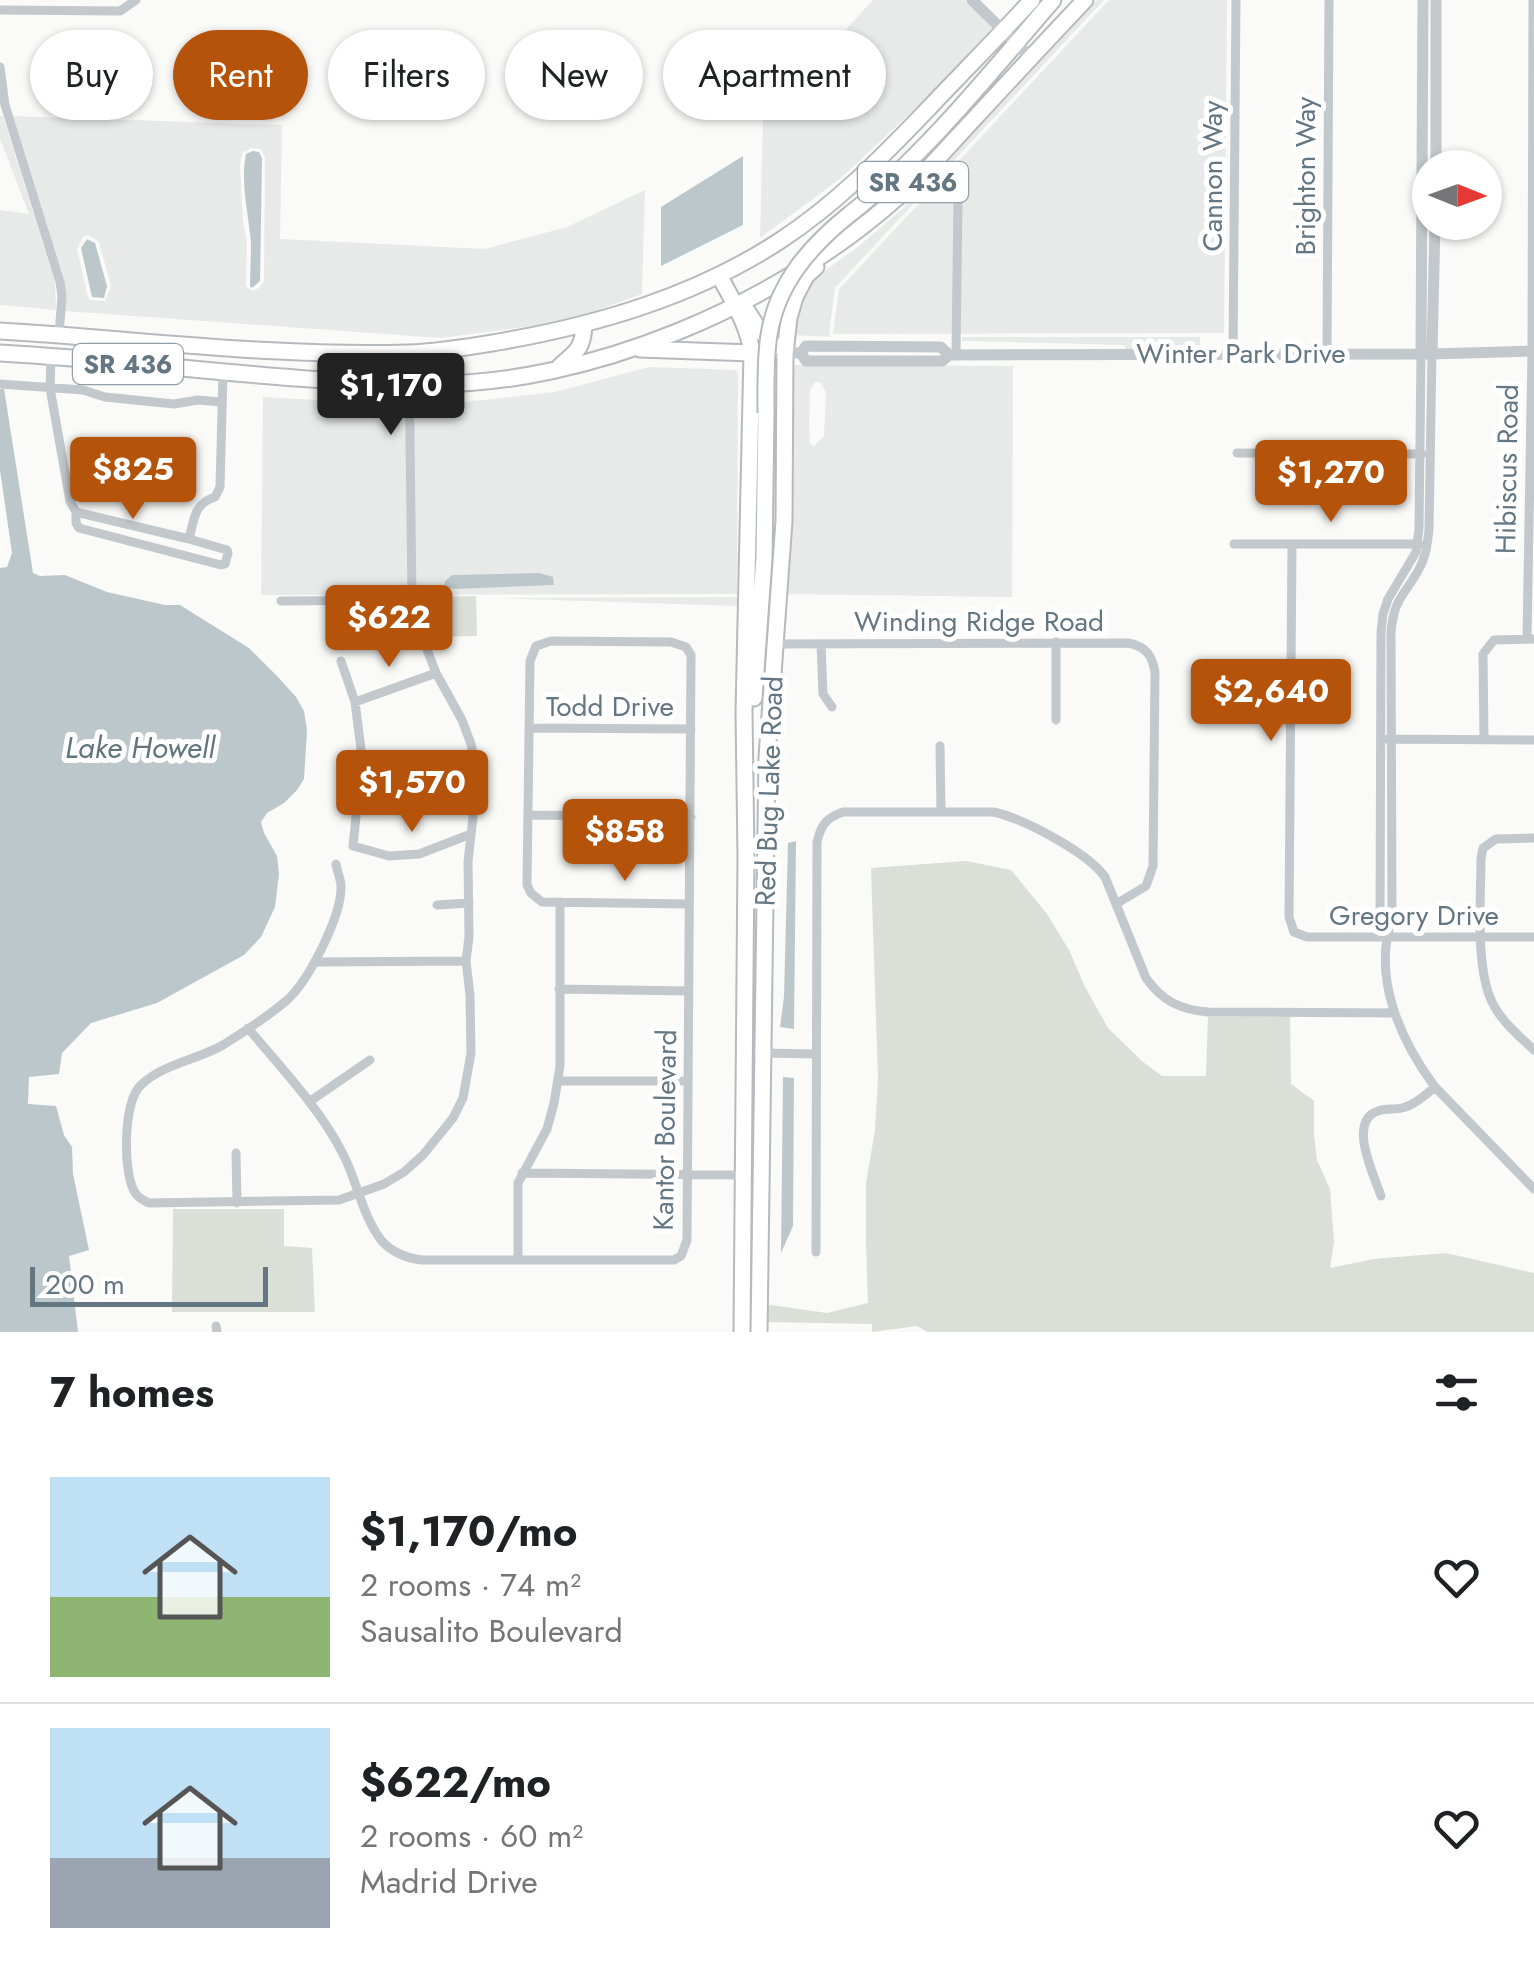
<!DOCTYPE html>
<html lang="en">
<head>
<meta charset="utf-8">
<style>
  :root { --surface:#fff; --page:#f2f2f2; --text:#202124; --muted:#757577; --line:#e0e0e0; --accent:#b45309 }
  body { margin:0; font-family:Jost,sans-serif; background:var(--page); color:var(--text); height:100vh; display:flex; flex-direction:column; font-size:38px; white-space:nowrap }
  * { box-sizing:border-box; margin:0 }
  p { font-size:32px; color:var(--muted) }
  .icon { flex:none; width:55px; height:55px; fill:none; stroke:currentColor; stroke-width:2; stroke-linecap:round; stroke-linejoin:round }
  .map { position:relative; height:1332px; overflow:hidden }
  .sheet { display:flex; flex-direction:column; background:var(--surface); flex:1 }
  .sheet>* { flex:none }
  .hud { position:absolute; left:30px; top:30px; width:1000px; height:90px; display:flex; gap:20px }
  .needle { width:65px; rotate:91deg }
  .tools { position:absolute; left:1412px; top:150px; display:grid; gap:20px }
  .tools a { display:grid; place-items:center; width:90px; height:90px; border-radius:50%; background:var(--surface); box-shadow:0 2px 8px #0004; font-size:50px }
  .scale { position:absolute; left:30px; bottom:25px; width:238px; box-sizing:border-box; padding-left:10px; border:5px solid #657683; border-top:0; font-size:28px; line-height:35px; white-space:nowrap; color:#657683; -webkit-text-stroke:8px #fff; paint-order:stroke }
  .price { position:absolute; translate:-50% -85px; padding:0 22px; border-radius:10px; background:var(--accent); color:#fff; font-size:32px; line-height:65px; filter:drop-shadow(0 2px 5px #0008) }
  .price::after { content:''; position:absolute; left:50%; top:60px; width:30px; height:22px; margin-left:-15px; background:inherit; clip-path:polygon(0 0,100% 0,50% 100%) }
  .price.active { background:#222; color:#fff }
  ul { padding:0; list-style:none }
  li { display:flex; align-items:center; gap:30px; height:250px; padding:0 50px }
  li+li { border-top:2px solid var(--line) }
  li span { display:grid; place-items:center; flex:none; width:280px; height:200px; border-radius:0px; color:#555 }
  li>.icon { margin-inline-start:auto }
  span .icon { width:120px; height:120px; fill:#fffc; stroke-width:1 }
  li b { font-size:42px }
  h2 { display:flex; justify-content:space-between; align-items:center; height:120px; padding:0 50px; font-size:42px }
  .pill { padding:0 35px; border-radius:45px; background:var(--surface); box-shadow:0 2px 8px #0004; font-size:35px; line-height:90px }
  .pill.active { background:var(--accent); color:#fff }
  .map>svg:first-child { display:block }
  .built { fill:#e8e9e9; fill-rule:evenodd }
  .green { fill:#dadfd7 }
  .water { fill:#bbc7cb }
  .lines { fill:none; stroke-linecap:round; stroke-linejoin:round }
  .primary-casing { stroke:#b5babe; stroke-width:19 }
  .minor { stroke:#c3c8cc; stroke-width:9 }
  .tertiary { stroke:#c3c8cc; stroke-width:11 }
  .primary { stroke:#fff; stroke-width:15 }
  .primary-bridge-casing { stroke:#b5babe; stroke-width:19; stroke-linecap:butt }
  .primary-bridge { stroke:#fff; stroke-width:15 }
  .labels { text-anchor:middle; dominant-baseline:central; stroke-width:10; stroke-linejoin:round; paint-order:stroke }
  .shield { fill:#fff; stroke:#939fa8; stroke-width:2.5 }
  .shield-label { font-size:25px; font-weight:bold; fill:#657683 }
  .street-label { font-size:28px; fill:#657683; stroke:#fff }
  .water-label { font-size:30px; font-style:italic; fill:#60757c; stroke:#fff }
</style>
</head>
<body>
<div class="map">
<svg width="1534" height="1332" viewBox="0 0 1534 1332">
  <rect width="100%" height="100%" fill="#fafaf8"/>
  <path class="built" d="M873 0H965L993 27 936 89 841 178 760 238 763 120Z
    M1097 0H1104L948 167 945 163Z
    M1109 0H1227L1224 333 833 334 839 289Z
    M0 116H3L55 282 56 310 0 305V210L29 214 0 139Z
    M13 116 282 125 280 239 485 249 567 227 645 190 642 294 590 313 540 325 441 338 65 311 64 280ZM251 148 261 149 265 157 264 281 259 288 252 291 246 286 247 242 243 222 240 164 243 152ZM88 235 99 242 111 286 105 301 91 300 88 297 77 249 83 237Z
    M939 170 942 173 835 288 829 334 831 337 792 335 793 318 807 284 859 246 901 210Z
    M962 337H1200V349H1126L1125 345 962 341Z
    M790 365 1013 366 1012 597 783 594ZM815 382H820L826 392 824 436 814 446 810 444 809 426 810 390Z
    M649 367 736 370 738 373 737 594 261 595 263 397 429 406 555 392Z
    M738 597 737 606 491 598 737 597Z"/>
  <path class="green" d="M476 596 477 636 434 637 433 597Z
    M966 861 1011 870 1047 914 1069 950 1085 987 1108 1028 1143 1062 1162 1076H1206L1208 1017H1290L1291 1084 1314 1101V1135L1317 1160 1330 1189 1334 1242 1330 1268 1374 1259 1446 1253 1534 1273V1332H927L917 1326 872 1332V1324L764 1322V1304L827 1313 868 1303 866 1243V1183L875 1130 878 1078 871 868Z
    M173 1209H284V1246L312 1248 315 1312H172Z"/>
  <path class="water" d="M253 151 259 152 262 158 260 281 252 288 250 286C250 272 251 258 251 244 249 215 240 184 246 154Z
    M743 156V225L661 266V207Z
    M87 239 95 243 107 286 104 298 92 297 81 248Z
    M0 389H4L33 573 40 576 65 575 107 592 165 605H180L249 648 278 677 296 697 304 711 307 730 304 779 297 790 284 803 267 813 261 822 264 833 277 856 279 874 275 907 261 937 244 955 157 1003 91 1023 62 1053 59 1074 29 1077 28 1104 56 1106 64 1135 72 1147 73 1174 89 1250 69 1256 78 1332H0V568L7 567 12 553 0 470Z
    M539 573 553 577 554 585 454 589 444 587 445 581 452 575Z
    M796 841 794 1029 780 1027 784 997 788 843Z
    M783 1077 794 1078 793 1226 781 1253Z"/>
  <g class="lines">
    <defs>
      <path id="primary" d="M850 214C925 155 991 72 1053 0
        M719 275C732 300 748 324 752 353L744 712 746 857 742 1332
        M744 306 760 331 776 346
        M0 331C135 339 272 357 408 353 439 352 468 347 498 342 597 325 696 296 781 240 836 204 882 157 927 110 962 73 998 37 1032 0
        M640 349 752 353
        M0 353C143 361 286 383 430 384 589 385 773 306 892 202 921 178 946 149 972 121 1009 81 1047 40 1085 0
        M559 367C576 352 583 349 584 325
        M754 698 764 558 766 413
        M759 1332 767 757 784 521 785 354 789 318 795 297 806 276 816 267"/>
    </defs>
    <use href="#primary" class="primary-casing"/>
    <path class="minor" d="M0 10 120 11 136 0
      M0 67 5 105 60 282 62 297 59 334
      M935 160 954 179 958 196 956 355
      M1233 353 1236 0
      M1327 353 1329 0
      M1432 354 1429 530C1427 545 1426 558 1418 571 1403 597 1394 599 1391 632L1392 919C1372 977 1400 1040 1435 1087L1534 1189
      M51 357 50 388 70 501 76 512 189 539C194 520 194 503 215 497L220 487 223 373
      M0 384 83 390 105 397 174 404 198 400 221 402
      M1237 453 1422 454
      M76 512V523L79 528 221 565 225 564 228 553 227 550 189 539
      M1234 544H1419
      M1292 545 1289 917 1294 932 1307 937H1534
      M281 601 412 600
      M1527 639 1532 351 1533 0
      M1056 642V720
      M775 644 1129 643C1146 647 1152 655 1155 672L1153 866 1146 886 1116 904
      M821 644 823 694 832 707
      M341 661 355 702 362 757 353 846 389 856 419 854 471 834
      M355 702 436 673
      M529 728 691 729
      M1387 739 1534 740
      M1484 739 1483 654 1494 640 1534 639
      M940 746 941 812
      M529 815 691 817
      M1534 838 1496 839 1483 848 1481 859C1481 898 1475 967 1492 1002 1501 1021 1519 1036 1534 1050
      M336 864C337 871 341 880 341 886 342 916 308 982 286 1001 267 1017 244 1032 223 1045 197 1060 163 1064 141 1085 123 1100 122 1176 136 1194 140 1199 143 1200 149 1203L339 1200 384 1184 404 1172 423 1155 453 1118 463 1098 471 1053 470 995 466 961 469 937 468 861 476 791V767L471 744 462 720 436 673 415 618 412 600 409 353
      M437 905 469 903
      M1386 936 1380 921 1381 632 1383 614 1388 599 1416 552 1419 529 1421 354
      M315 962 466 961
      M559 989 688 991
      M248 1028C281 1068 319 1107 343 1154 357 1181 362 1215 381 1240 392 1253 406 1258 422 1260H674L681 1256 687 1240 691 655 686 647 671 642 551 641 536 646 530 661 527 885 531 893 542 902 689 904
      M759 1053 816 1054
      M558 1081H688
      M309 1102 370 1060
      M236 1153 237 1203
      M522 1173 743 1175
      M1381 1196C1374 1175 1347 1121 1378 1111 1386 1108 1394 1110 1402 1108 1415 1105 1425 1095 1435 1087
      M816 1252 817 842C821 825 826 818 843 812H994C1024 819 1087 852 1105 877L1146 978C1162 1001 1181 1010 1208 1012L1394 1013
      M518 1259V1183L547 1129 554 1103 560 1066V902
      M216 1326 217 1332"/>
    <path class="tertiary" d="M972 0 1031 58
      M1436 168V0
      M760 353H801L806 346 941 347 949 355
      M801 353 806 361H942L949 355 1432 354 1534 351
      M1421 354 1423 0
      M1432 354 1435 222"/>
    <use href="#primary" class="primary"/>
    <defs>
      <path id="primary-bridge" d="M766 413C766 388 765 360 769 335 777 283 811 245 850 214"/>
    </defs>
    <use href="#primary-bridge" class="primary-bridge-casing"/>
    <use href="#primary-bridge" class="primary-bridge"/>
  </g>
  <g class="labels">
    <g class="shield">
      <rect x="858" y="162" width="110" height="40" rx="8"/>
      <rect x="73" y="344" width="110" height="40" rx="8"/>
    </g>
    <g class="shield-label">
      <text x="913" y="182">SR 436</text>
      <text x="128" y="364">SR 436</text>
    </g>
    <g class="street-label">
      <text transform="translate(1212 176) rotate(-90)">Cannon Way</text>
      <text transform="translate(1305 176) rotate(-90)">Brighton Way</text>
      <text x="1241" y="353">Winter Park Drive</text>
      <text transform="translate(1507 469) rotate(-89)">Hibiscus Road</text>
      <text x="979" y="621">Winding Ridge Road</text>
      <text x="610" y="706">Todd Drive</text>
      <text transform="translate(769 791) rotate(-88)">Red Bug Lake Road</text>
      <text x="1414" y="915">Gregory Drive</text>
      <text transform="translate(665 1130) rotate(-89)">Kantor Boulevard</text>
    </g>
    <g class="water-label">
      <text x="140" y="747">Lake Howell</text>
    </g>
  </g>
</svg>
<div class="tools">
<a><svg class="needle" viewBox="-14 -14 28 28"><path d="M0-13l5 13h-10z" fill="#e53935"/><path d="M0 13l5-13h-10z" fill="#757577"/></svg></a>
</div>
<div class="scale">200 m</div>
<b class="price active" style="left:391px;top:438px">$1,170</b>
<b class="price" style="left:133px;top:522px">$825</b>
<b class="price" style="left:1331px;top:525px">$1,270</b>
<b class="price" style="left:389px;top:670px">$622</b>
<b class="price" style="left:1271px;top:744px">$2,640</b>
<b class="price" style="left:412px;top:835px">$1,570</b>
<b class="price" style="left:625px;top:884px">$858</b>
<div class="hud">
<a class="pill">Buy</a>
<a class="pill active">Rent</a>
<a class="pill">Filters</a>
<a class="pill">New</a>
<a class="pill">Apartment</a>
</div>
</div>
<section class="sheet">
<h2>7 homes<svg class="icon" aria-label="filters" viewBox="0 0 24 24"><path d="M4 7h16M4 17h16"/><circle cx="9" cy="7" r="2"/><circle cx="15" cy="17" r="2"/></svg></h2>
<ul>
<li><span style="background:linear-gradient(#bfe0f5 60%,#8fb573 0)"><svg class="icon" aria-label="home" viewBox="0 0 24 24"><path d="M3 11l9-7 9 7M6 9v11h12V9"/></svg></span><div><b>$1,170/mo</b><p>2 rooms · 74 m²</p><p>Sausalito Boulevard</p></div><svg class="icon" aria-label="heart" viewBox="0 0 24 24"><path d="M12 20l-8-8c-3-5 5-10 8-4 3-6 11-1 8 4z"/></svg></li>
<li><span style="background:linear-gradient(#bfe0f5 65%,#9aa5b1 0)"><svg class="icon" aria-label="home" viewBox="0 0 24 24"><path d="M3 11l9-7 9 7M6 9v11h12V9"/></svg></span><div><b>$622/mo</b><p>2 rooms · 60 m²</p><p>Madrid Drive</p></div><svg class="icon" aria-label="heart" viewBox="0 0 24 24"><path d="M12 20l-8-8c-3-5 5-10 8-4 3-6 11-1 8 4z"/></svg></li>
</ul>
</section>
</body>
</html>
